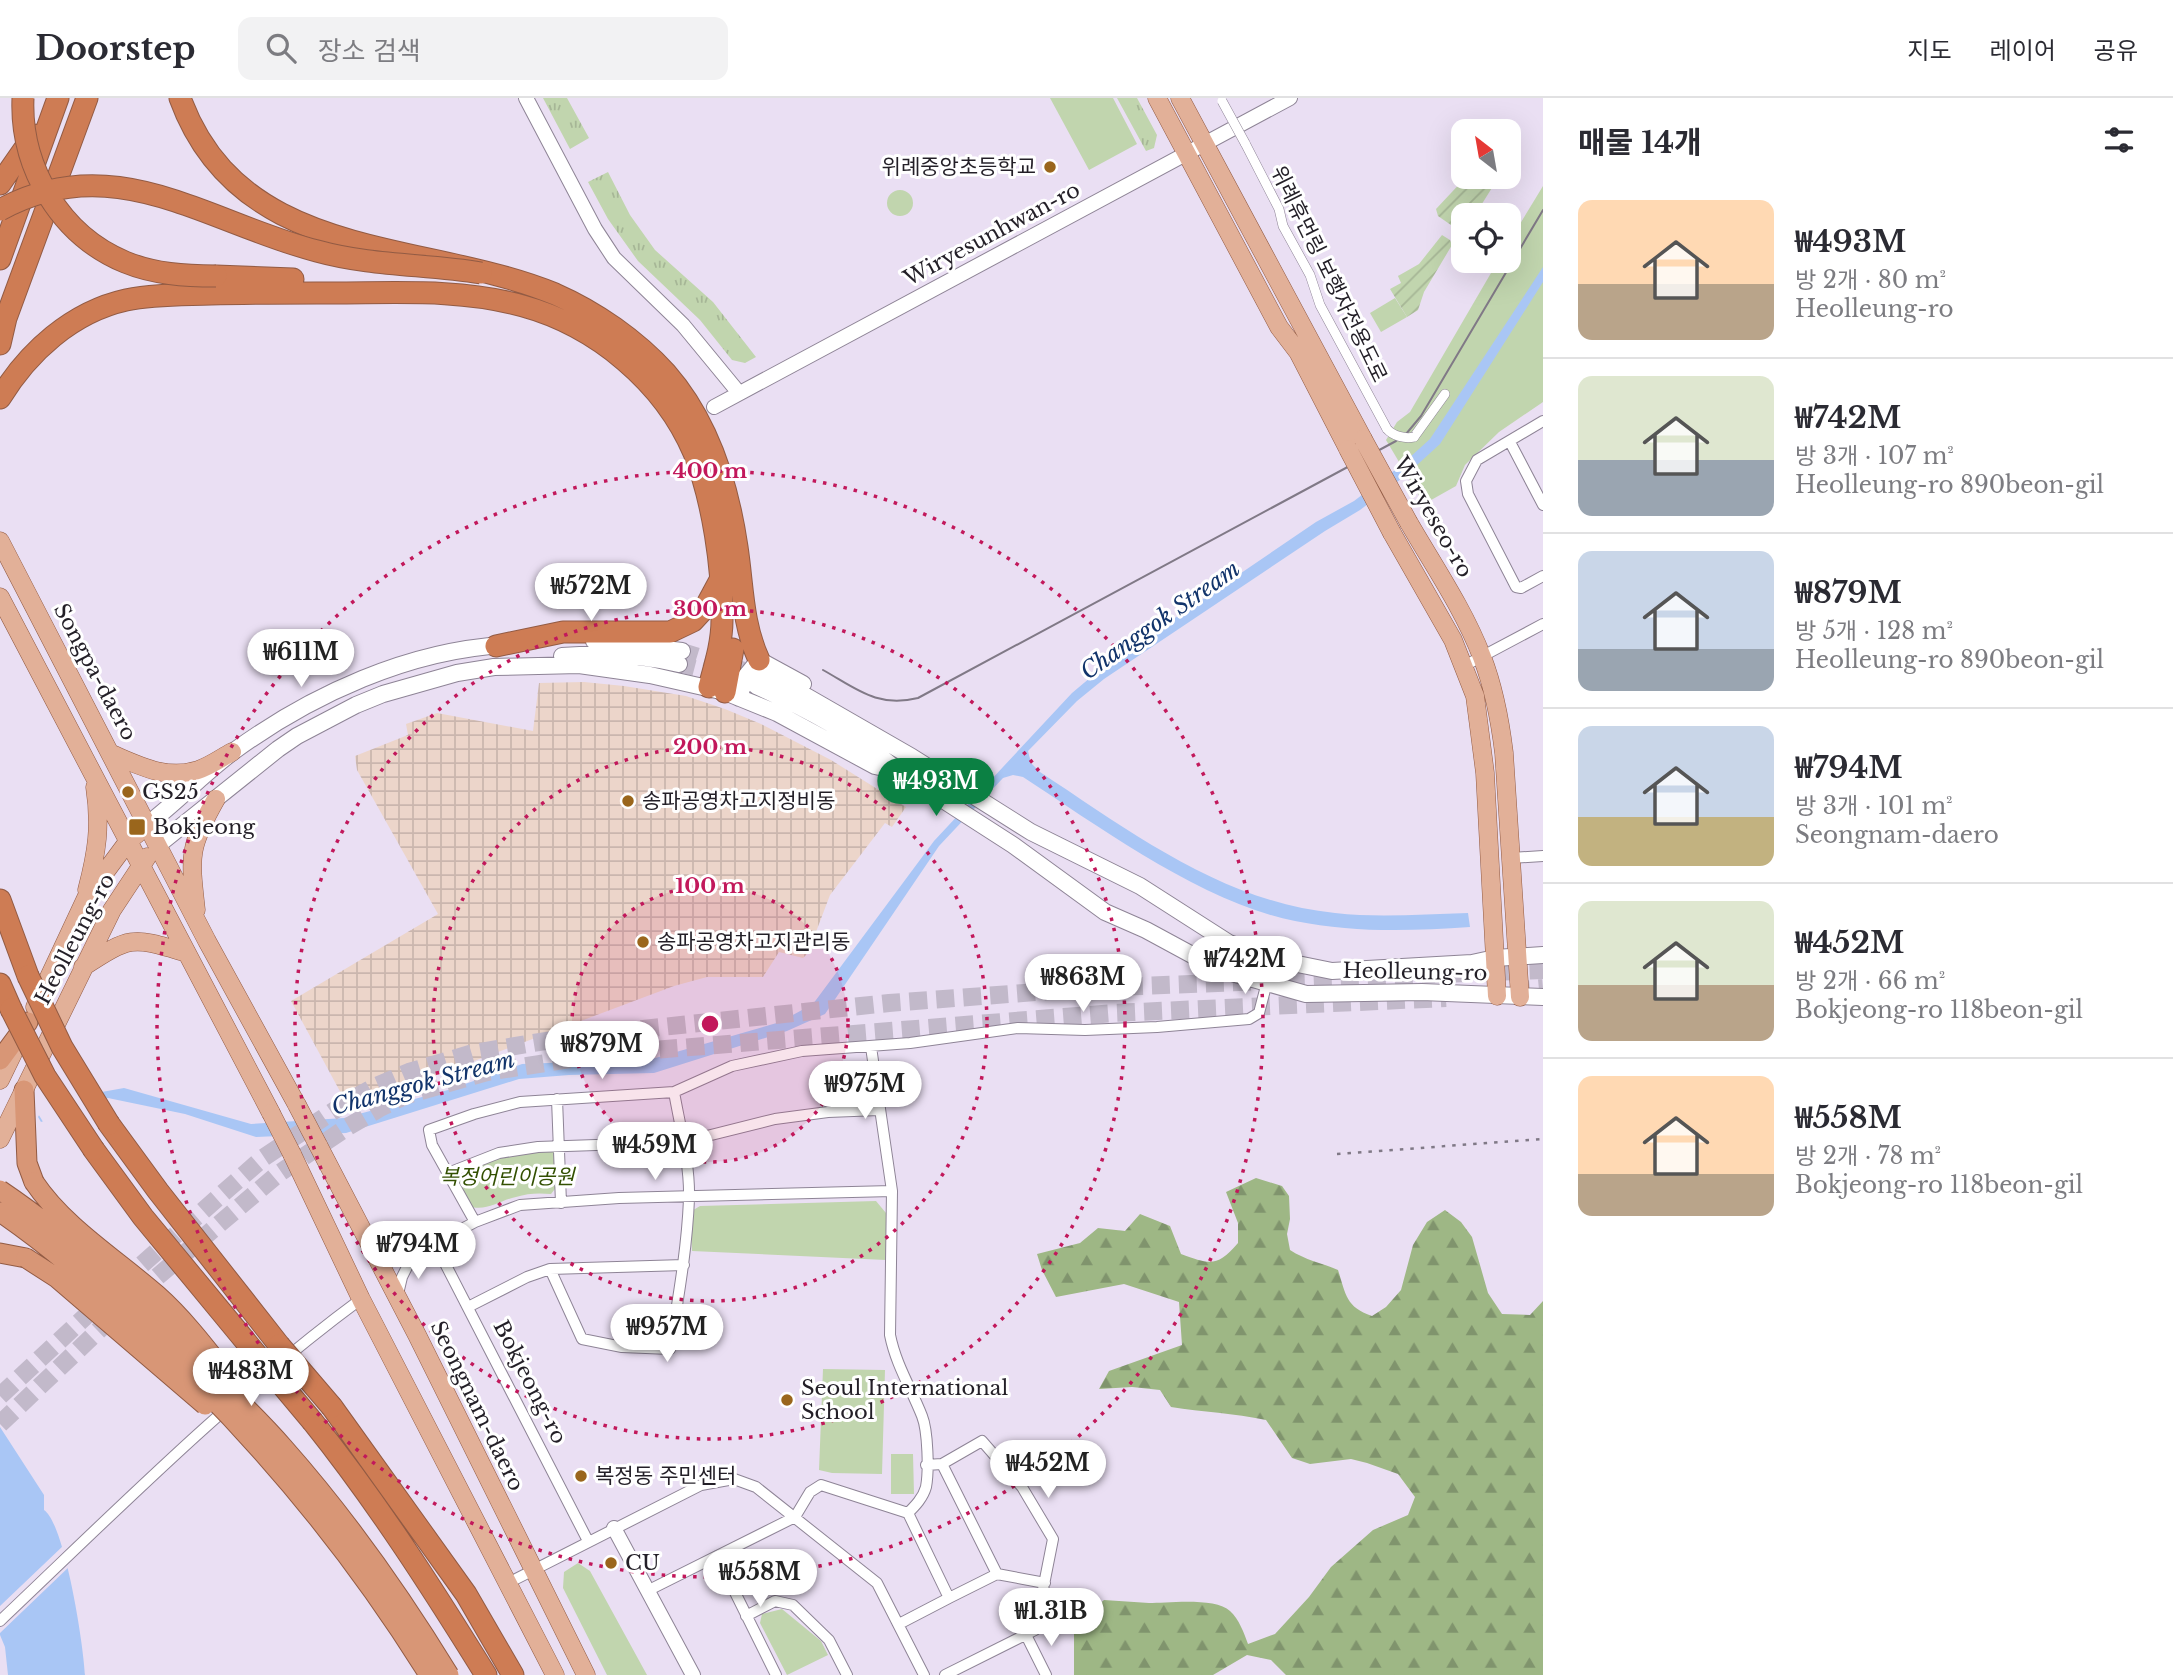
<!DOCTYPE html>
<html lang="ko">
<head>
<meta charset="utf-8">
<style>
  :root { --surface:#fff; --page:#f2f2f3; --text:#2b2b33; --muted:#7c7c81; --line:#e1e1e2; --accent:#0b8043 }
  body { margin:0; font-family:"Libre Baskerville","Noto Sans KR",serif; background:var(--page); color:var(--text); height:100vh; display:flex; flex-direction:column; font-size:26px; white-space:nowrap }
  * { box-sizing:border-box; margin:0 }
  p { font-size:23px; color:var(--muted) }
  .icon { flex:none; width:38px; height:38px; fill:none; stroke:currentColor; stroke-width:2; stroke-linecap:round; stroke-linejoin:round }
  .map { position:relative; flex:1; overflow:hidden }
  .panel { display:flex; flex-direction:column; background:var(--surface); width:630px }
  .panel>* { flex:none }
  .needle { width:46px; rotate:329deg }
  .tools { position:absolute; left:1451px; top:21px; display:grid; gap:14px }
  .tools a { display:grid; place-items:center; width:70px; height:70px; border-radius:14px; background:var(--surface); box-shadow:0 7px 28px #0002; font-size:35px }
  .price { position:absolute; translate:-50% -60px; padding:0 16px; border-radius:24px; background:#fff; color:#222; font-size:23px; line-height:46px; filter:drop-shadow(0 2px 4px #0008) }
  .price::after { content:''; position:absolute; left:50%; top:42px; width:21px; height:16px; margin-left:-10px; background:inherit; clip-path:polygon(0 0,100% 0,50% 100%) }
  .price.selected { background:var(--accent); color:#fff }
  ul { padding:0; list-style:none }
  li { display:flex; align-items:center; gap:21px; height:175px; padding:0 35px }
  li+li { border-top:2px solid var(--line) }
  li span { display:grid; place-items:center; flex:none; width:196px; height:140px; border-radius:14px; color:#555 }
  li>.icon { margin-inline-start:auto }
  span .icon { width:84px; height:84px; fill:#fffc; stroke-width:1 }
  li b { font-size:30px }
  h2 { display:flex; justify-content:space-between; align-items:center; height:84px; padding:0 35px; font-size:30px }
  header { display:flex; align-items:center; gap:42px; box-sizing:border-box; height:98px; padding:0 35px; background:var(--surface); border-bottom:2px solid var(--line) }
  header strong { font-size:33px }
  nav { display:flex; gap:38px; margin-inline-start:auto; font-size:24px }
  .search { width:490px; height:63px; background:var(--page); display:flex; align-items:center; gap:18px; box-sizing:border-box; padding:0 24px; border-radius:14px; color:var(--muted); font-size:26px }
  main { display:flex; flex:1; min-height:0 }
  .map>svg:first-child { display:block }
  .industrial { fill:url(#industrial-grid) }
  .grass { fill:url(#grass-tufts) }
  .forest { fill:url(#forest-firs) }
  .park { fill:#c1d5ae }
  .garden { fill:url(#garden-furrows) }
  .water { fill:#a9c6f5 }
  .pier { fill:#eadff3 }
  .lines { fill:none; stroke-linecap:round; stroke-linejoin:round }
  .secondary-tunnel { stroke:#c2b9ca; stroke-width:16; stroke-dasharray:16 8; stroke-linecap:butt }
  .primary-tunnel { stroke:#c2b9ca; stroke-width:18; stroke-dasharray:18 9; stroke-linecap:butt }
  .pedestrian-casing { stroke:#8e8496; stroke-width:10 }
  .minor-casing { stroke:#8e8496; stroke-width:12 }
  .tertiary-casing { stroke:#8e8496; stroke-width:16 }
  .secondary-casing { stroke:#8e8496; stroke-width:18 }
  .primary-casing { stroke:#925b44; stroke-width:19 }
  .trunk-casing { stroke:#925b44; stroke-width:21 }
  .motorway-casing { stroke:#925b44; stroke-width:23 }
  .pedestrian { stroke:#fff; stroke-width:9 }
  .minor { stroke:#fff; stroke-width:10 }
  .tertiary { stroke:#fff; stroke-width:14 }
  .secondary { stroke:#fff; stroke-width:16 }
  .primary { stroke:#e2b098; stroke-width:18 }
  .trunk { stroke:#d89676; stroke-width:19 }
  .motorway { stroke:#ce7c54; stroke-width:21 }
  .tram { stroke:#807986; stroke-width:2 }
  .rail { stroke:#807986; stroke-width:2.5; stroke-dasharray:3.5 7; stroke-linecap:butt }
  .pedestrian-bridge-casing { stroke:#8e8496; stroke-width:10; stroke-linecap:butt }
  .primary-bridge-casing { stroke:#925b44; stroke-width:19; stroke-linecap:butt }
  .trunk-bridge-casing { stroke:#925b44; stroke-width:21; stroke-linecap:butt }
  .motorway-bridge-casing { stroke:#925b44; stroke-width:23; stroke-linecap:butt }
  .pedestrian-bridge { stroke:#fff; stroke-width:9 }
  .primary-bridge { stroke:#e2b098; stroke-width:18 }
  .trunk-bridge { stroke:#d89676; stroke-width:19 }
  .motorway-bridge { stroke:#ce7c54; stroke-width:21 }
  .ring { fill:none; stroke:#c2185b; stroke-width:3.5; stroke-dasharray:3.5 7 }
  .poi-dot { fill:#9a661c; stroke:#fff; stroke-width:2.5 }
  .labels { text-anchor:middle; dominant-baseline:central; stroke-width:6; stroke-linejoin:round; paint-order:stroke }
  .poi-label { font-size:21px; fill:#231f27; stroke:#fff; text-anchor:start }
  .street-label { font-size:21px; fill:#231f27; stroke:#fff }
  .park-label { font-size:21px; font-style:italic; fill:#335002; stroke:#fff }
  .water-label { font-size:23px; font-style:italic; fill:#12346b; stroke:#fff }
  .centre { fill:#c2185b; stroke:#fff; stroke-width:3.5 }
  .ring-label { font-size:21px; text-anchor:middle; font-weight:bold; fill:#c2185b; stroke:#fff; stroke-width:6; stroke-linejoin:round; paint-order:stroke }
</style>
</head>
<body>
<header>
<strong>Doorstep</strong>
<div class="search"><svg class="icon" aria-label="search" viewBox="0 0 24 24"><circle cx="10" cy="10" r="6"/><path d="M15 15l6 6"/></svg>장소 검색</div>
<nav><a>지도</a><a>레이어</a><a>공유</a></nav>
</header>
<main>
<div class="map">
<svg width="1543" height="1577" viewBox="0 0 1543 1577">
  <defs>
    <pattern id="industrial-grid" width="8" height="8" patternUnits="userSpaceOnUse" patternTransform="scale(1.75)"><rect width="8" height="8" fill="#ecd5ca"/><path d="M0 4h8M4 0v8" fill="none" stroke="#cab6ae"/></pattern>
    <pattern id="grass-tufts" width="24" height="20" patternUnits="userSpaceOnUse" patternTransform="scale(1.75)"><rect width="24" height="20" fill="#c1d5ae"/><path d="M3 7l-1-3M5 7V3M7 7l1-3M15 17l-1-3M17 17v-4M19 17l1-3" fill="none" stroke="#a6b696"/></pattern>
    <pattern id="forest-firs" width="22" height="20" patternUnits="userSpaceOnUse" patternTransform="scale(1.75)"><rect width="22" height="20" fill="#9eb785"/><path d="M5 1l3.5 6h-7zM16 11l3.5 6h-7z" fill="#80946d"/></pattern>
    <pattern id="garden-furrows" width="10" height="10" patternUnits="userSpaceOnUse" patternTransform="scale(1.75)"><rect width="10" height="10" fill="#c1d5ae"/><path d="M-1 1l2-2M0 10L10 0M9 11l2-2" fill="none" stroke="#a6b696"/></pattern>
  </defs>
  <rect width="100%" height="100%" fill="#eadff3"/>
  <path class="industrial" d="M584 584 624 588 686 598 725 611 761 626 831 662 906 709 892 729 885 725 830 797 808 855 803 860 779 854 763 879H707L674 888 349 1010 291 903 438 816 357 672 355 658 408 637 406 626 437 615 533 633 539 585Z"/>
  <path class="grass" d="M543 0H567L589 40 570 51Z
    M1117 0H1137L1157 37 1154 50 1146 53Z
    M608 74 630 117 655 152 713 204 756 259 745 265 732 262 700 222 638 163 608 121 588 84Z"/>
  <path class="forest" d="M1256 1080 1282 1088 1289 1098 1290 1121 1287 1136 1290 1152C1305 1162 1322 1165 1338 1172 1346 1197 1346 1209 1372 1218L1386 1209 1401 1192 1413 1147 1427 1124 1445 1112 1461 1124 1472 1139 1488 1195 1502 1216 1530 1217 1543 1203V1577H1286L1271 1562 1247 1557 1213 1577H1074V1527L1104 1502C1119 1503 1134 1504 1149 1505 1167 1505 1216 1499 1230 1513 1239 1521 1244 1535 1248 1546L1275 1536 1309 1499 1331 1469 1373 1432 1408 1417 1415 1399 1398 1376 1367 1365 1351 1361 1310 1366 1292 1360 1266 1322C1234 1315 1202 1314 1171 1309L1160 1292 1132 1289 1099 1291 1109 1273 1182 1247 1179 1204 1124 1186 1056 1199 1042 1172 1037 1156 1080 1145 1098 1130 1125 1133 1140 1116 1170 1128 1181 1156C1211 1167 1217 1169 1238 1145V1125L1226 1094Z"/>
  <path class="park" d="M1050 0H1113L1137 46 1089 72Z
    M1543 88V304L1499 334 1465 367 1456 388 1424 406 1386 342 1397 324 1410 314 1498 163H1508L1509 144Z
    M887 105a13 13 0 1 1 26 0a13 13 0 1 1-26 0Z
    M1395 200 1407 219 1381 234 1370 215Z
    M552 1051 559 1058 558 1087 551 1096C539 1095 528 1095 516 1099 501 1102 487 1113 472 1109L456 1082 460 1074 499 1058Z
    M876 1103 886 1115V1162L692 1153 690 1114 700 1108Z
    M823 1271 885 1272 882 1376 832 1375 819 1372Z
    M891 1356H913L914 1396H891Z
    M578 1465 590 1473 647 1577H607L563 1490 564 1474Z
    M782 1511 821 1543 828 1557 787 1577 760 1525 762 1516Z"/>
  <path class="garden" d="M1466 79C1476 79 1488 77 1495 85L1475 117H1463V134H1461L1438 118 1436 111Z
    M1442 137 1450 142 1452 147 1424 194 1418 212 1407 219 1390 191 1401 185 1398 178 1419 166Z"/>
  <path class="water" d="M1543 169V184L1440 346 1405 378 1360 412 1325 433 1104 581 1077 603 1028 653 1031 665 1040 674C1131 734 1223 804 1335 815 1379 820 1424 816 1468 815L1470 829C1411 833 1354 835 1295 823 1203 805 1101 730 1023 679L1013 677 1003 680 939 748 825 916 787 933 654 975 569 977 519 981 346 1035 256 1039 185 1016 108 1000 41 1024 38 1019 46 1004 124 990 251 1026 344 1020 448 992 522 966 652 961 780 924 813 906 934 743 1072 595 1097 574 1141 543 1316 424 1354 403 1399 369 1430 341Z
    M0 1329 44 1397V1412C65 1426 84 1549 85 1577H8L5 1549 0 1537Z"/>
  <path class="pier" d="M100 990 108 1004 50 1027H45L37 1014 45 1001Z
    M64 1447 71 1467 0 1535V1508Z"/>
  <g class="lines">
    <path class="secondary-tunnel" d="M682 553 757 576
      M679 566 721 577"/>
    <path class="primary-tunnel" d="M1512 893 1543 890
      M122 1184 263 1060 344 1006 374 989 409 974 473 955 576 938 889 905 1090 890 1543 872
      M137 1196 278 1076 346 1030 380 1010 407 997 487 974 604 956 1114 915 1446 900
      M0 1298 102 1203
      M0 1326 117 1215"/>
    <defs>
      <path id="pedestrian" d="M1245 45 1279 111 1283 128 1310 177 1320 207 1387 331
        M1414 339 1445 296"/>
      <path id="minor" d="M1543 323 1477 362 1466 383 1468 396 1516 489 1521 490 1543 478
        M1510 344 1543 407
        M1464 568 1543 526
        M1511 760 1543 758
        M557 1001 561 1105
        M448 1075 499 1055 538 1049 683 1044 775 1021 828 1014 879 1012
        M475 1124 432 1047 429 1032 474 1016 520 1004 674 994 732 968 802 953 910 945 1018 930 1085 932 1157 929 1249 921 1259 915 1273 861
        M365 1133 403 1154 413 1157
        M434 1144 588 1443
        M550 1171 582 1241 622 1249 670 1251C678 1201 687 1151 689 1101 690 1066 680 1028 674 994
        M397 1200 402 1179 413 1157 475 1124 520 1107 619 1100 892 1093
        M468 1209 527 1179 550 1171 684 1167
        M942 1366 997 1476 1045 1485
        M926 1367 942 1366 982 1343 1022 1389 1053 1441 1035 1532 945 1577
        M717 1458 776 1577
        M508 1485 701 1387 734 1381 756 1389 877 1485 924 1577
        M647 1493 795 1419 810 1394 821 1387 908 1415C915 1408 923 1400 926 1389 929 1373 928 1333 922 1318 911 1290 896 1267 890 1237L892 1093 871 949
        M949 1500 997 1476
        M746 1518 775 1503 793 1507 829 1542 847 1577
        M0 1523C117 1412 231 1297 361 1201
        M899 1526 949 1500 908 1415
        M1026 1537 1046 1577"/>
      <path id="tertiary" d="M526 0 595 131 614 160 683 227 739 295
        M714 309 1290 0
        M614 1430 693 1577"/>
      <path id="secondary" d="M594 543 682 553
        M562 558C602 555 639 556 679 566
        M757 576 799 594 912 659 1031 734 1140 788 1229 845 1273 861 1332 873 1472 865 1495 860 1543 857
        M756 588C805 610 855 636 896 671
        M739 600 746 578 759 562 803 586
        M148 726C178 703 204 675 234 653 311 597 409 552 505 547
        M158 747 278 651 297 638 356 607 383 596 457 575 494 569 579 567 650 577 725 594 777 615 875 668 898 673 1013 747 1105 814 1146 832 1218 871 1306 896 1422 894 1543 899"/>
      <path id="primary" d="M1157 0 1279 229 1298 254 1348 351
        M1180 0 1363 341
        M1409 425C1434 468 1464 512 1482 559 1494 590 1500 622 1504 655L1520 899
        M1392 435 1453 542 1475 598 1485 675 1497 898
        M0 443 207 843 297 1007
        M0 499 271 1015
        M112 656C140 668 167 682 198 672 210 668 221 660 232 654
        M87 792C97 754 101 728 95 689
        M196 812C190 758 188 750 216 701
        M83 869C132 837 132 839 187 855
        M35 909 86 800 129 742 137 736
        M0 982 17 947
        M0 1041 112 812 147 759
        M318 1047 417 1237 586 1577
        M292 1056 361 1201 555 1577"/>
      <path id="trunk" d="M0 962 28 924
        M24 992 27 1065 34 1084
        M0 1155 26 1160"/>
      <path id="motorway" d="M180 0C240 165 421 141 555 196 596 214 636 242 666 275 708 323 728 387 737 449 743 488 742 525 759 562
        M0 86 34 37
        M0 161 58 0
        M216 178 293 181
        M0 246 6 220 87 0
        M0 300C28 254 72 214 126 202 154 196 183 197 211 196 246 195 282 195 317 195 385 196 456 189 523 208 596 228 664 284 694 355 713 403 723 471 722 522 722 545 715 567 709 589
        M496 548 563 534H670L693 523 705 510 719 484
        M725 594 733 551
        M0 802 28 878
        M0 886 11 911
        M109 1026 158 1093 279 1247
        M94 1052 143 1119 261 1262
        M332 1309 466 1496 513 1577
        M313 1324C377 1404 432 1490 486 1577"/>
    </defs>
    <use href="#pedestrian" class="pedestrian-casing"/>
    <use href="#minor" class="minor-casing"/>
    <use href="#tertiary" class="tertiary-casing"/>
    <use href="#secondary" class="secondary-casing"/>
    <use href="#primary" class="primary-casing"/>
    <use href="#trunk" class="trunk-casing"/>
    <use href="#motorway" class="motorway-casing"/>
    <use href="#pedestrian" class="pedestrian"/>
    <use href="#minor" class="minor"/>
    <use href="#tertiary" class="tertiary"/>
    <use href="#secondary" class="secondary"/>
    <use href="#primary" class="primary"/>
    <use href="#trunk" class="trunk"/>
    <use href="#motorway" class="motorway"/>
    <path class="tram" d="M823 572C857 591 877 610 918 600L1396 343 1406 336 1421 318 1543 112"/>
    <path class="rail" d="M1337 1056 1543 1041"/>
    <defs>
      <path id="pedestrian-bridge" d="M1222 3 1245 45
        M1387 331C1393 338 1405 341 1414 339"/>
      <path id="primary-bridge" d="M1363 341 1409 425
        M1348 351 1392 435
        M297 1007 318 1047
        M271 1015 292 1056"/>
      <path id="trunk-bridge" d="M34 1084C64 1129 116 1161 157 1197 183 1220 206 1250 228 1278
        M0 1092C74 1142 139 1202 201 1266 229 1293 258 1320 283 1349 346 1420 400 1497 449 1577
        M0 1114C44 1144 85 1179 124 1215 242 1321 345 1442 429 1577
        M26 1160 57 1180 205 1307"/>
      <path id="motorway-bridge" d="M23 0C20 69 60 137 125 164 154 176 185 178 216 178
        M0 112C114 49 208 125 317 153 371 168 426 166 481 175
        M28 878 62 949 109 1026
        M11 911 45 978 94 1052
        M279 1247 332 1309
        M261 1262 313 1324"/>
    </defs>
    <use href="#pedestrian-bridge" class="pedestrian-bridge-casing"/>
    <use href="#primary-bridge" class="primary-bridge-casing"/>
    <use href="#trunk-bridge" class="trunk-bridge-casing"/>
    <use href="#motorway-bridge" class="motorway-bridge-casing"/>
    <use href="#pedestrian-bridge" class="pedestrian-bridge"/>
    <use href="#primary-bridge" class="primary-bridge"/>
    <use href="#trunk-bridge" class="trunk-bridge"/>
    <use href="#motorway-bridge" class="motorway-bridge"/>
  </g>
  <circle cx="710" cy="926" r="138" fill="#c2185b" fill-opacity=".12"/>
  <g class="ring">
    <circle cx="710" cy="926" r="138"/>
    <circle cx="710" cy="926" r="277"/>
    <circle cx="710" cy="926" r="415"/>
    <circle cx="710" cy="926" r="553"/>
  </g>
  <g class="poi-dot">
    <circle cx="1050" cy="69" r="7"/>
    <circle cx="128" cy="694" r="7"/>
    <circle cx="628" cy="703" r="7"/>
    <rect x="128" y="720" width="18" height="18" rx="3.5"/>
    <circle cx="643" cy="844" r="7"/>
    <circle cx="787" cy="1302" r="7"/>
    <circle cx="581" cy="1378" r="7"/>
    <circle cx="611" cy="1465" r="7"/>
  </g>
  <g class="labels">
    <g class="poi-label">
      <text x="1036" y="69" text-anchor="end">위례중앙초등학교</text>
      <text x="142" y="694">GS25</text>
      <text x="642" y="703">송파공영차고지정비동</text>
      <text x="153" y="729">Bokjeong</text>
      <text x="657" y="844">송파공영차고지관리동</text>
      <text x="801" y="1290">Seoul International<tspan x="801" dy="24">School</tspan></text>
      <text x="595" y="1378">복정동 주민센터</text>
      <text x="625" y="1465">CU</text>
    </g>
    <g class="street-label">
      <text transform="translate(992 136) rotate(-28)">Wiryesunhwan-ro</text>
      <text transform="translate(1329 176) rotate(64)">위례휴먼링 보행자전용도로</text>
      <text transform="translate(1433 419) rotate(60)">Wiryeseo-ro</text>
      <text transform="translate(95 574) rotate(62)">Songpa-daero</text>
      <text transform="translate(75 841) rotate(-62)">Heolleung-ro</text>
      <text transform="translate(1415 874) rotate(1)">Heolleung-ro</text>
      <text transform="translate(530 1284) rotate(63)">Bokjeong-ro</text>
      <text transform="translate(477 1308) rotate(64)">Seongnam-daero</text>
    </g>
    <g class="park-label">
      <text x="507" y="1079">복정어린이공원</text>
    </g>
    <g class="water-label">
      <text transform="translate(1160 522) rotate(-35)">Changgok Stream</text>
      <text transform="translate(423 985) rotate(-15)">Changgok Stream</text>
    </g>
  </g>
  <circle cx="710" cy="926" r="10" class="centre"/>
  <g class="ring-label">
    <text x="710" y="380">400 m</text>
    <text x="710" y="518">300 m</text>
    <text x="710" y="656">200 m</text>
    <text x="710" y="795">100 m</text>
  </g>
</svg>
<div class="tools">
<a><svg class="needle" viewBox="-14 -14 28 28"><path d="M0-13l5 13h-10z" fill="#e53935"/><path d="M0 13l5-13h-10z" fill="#7c7c81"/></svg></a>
<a><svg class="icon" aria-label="locate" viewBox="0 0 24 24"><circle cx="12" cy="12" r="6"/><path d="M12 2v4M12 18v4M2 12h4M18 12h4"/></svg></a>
</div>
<b class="price" style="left:591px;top:525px">₩572M</b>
<b class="price" style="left:301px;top:591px">₩611M</b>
<b class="price selected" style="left:936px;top:720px">₩493M</b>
<b class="price" style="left:1245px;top:898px">₩742M</b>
<b class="price" style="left:1083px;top:916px">₩863M</b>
<b class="price" style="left:602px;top:983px">₩879M</b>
<b class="price" style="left:865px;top:1023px">₩975M</b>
<b class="price" style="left:655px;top:1084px">₩459M</b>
<b class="price" style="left:418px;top:1183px">₩794M</b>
<b class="price" style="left:667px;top:1266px">₩957M</b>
<b class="price" style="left:251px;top:1310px">₩483M</b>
<b class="price" style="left:1048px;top:1402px">₩452M</b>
<b class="price" style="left:760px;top:1511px">₩558M</b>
<b class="price" style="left:1051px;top:1550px">₩1.31B</b>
</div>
<section class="panel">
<h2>매물 14개<svg class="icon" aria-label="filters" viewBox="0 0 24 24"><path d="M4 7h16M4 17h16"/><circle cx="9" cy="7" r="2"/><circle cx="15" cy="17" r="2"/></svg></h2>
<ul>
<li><span style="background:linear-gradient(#ffd9b3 60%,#b9a48a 0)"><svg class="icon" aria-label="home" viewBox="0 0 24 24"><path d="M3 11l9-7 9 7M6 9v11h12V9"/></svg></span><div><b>₩493M</b><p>방 2개 · 80 m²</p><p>Heolleung-ro</p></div></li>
<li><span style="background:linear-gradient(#dfe7d0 60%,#9aa5b1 0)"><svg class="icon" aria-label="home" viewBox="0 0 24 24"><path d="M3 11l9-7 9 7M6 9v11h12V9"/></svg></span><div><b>₩742M</b><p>방 3개 · 107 m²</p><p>Heolleung-ro 890beon-gil</p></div></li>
<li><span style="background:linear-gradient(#c9d6e8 70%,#9aa5b1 0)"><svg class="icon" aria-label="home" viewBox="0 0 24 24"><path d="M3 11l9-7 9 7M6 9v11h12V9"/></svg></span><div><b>₩879M</b><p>방 5개 · 128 m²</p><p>Heolleung-ro 890beon-gil</p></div></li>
<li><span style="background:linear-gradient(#c9d6e8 65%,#c2b280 0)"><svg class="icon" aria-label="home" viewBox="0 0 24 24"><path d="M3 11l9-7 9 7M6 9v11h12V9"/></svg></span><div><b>₩794M</b><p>방 3개 · 101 m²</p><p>Seongnam-daero</p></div></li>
<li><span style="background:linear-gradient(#dfe7d0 60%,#b9a48a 0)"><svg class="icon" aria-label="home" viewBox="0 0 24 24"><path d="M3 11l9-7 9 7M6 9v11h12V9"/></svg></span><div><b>₩452M</b><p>방 2개 · 66 m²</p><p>Bokjeong-ro 118beon-gil</p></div></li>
<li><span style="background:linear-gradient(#ffd9b3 70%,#b9a48a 0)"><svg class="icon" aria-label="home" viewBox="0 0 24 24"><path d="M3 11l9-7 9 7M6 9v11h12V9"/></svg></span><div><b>₩558M</b><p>방 2개 · 78 m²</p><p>Bokjeong-ro 118beon-gil</p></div></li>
</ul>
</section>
</main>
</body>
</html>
